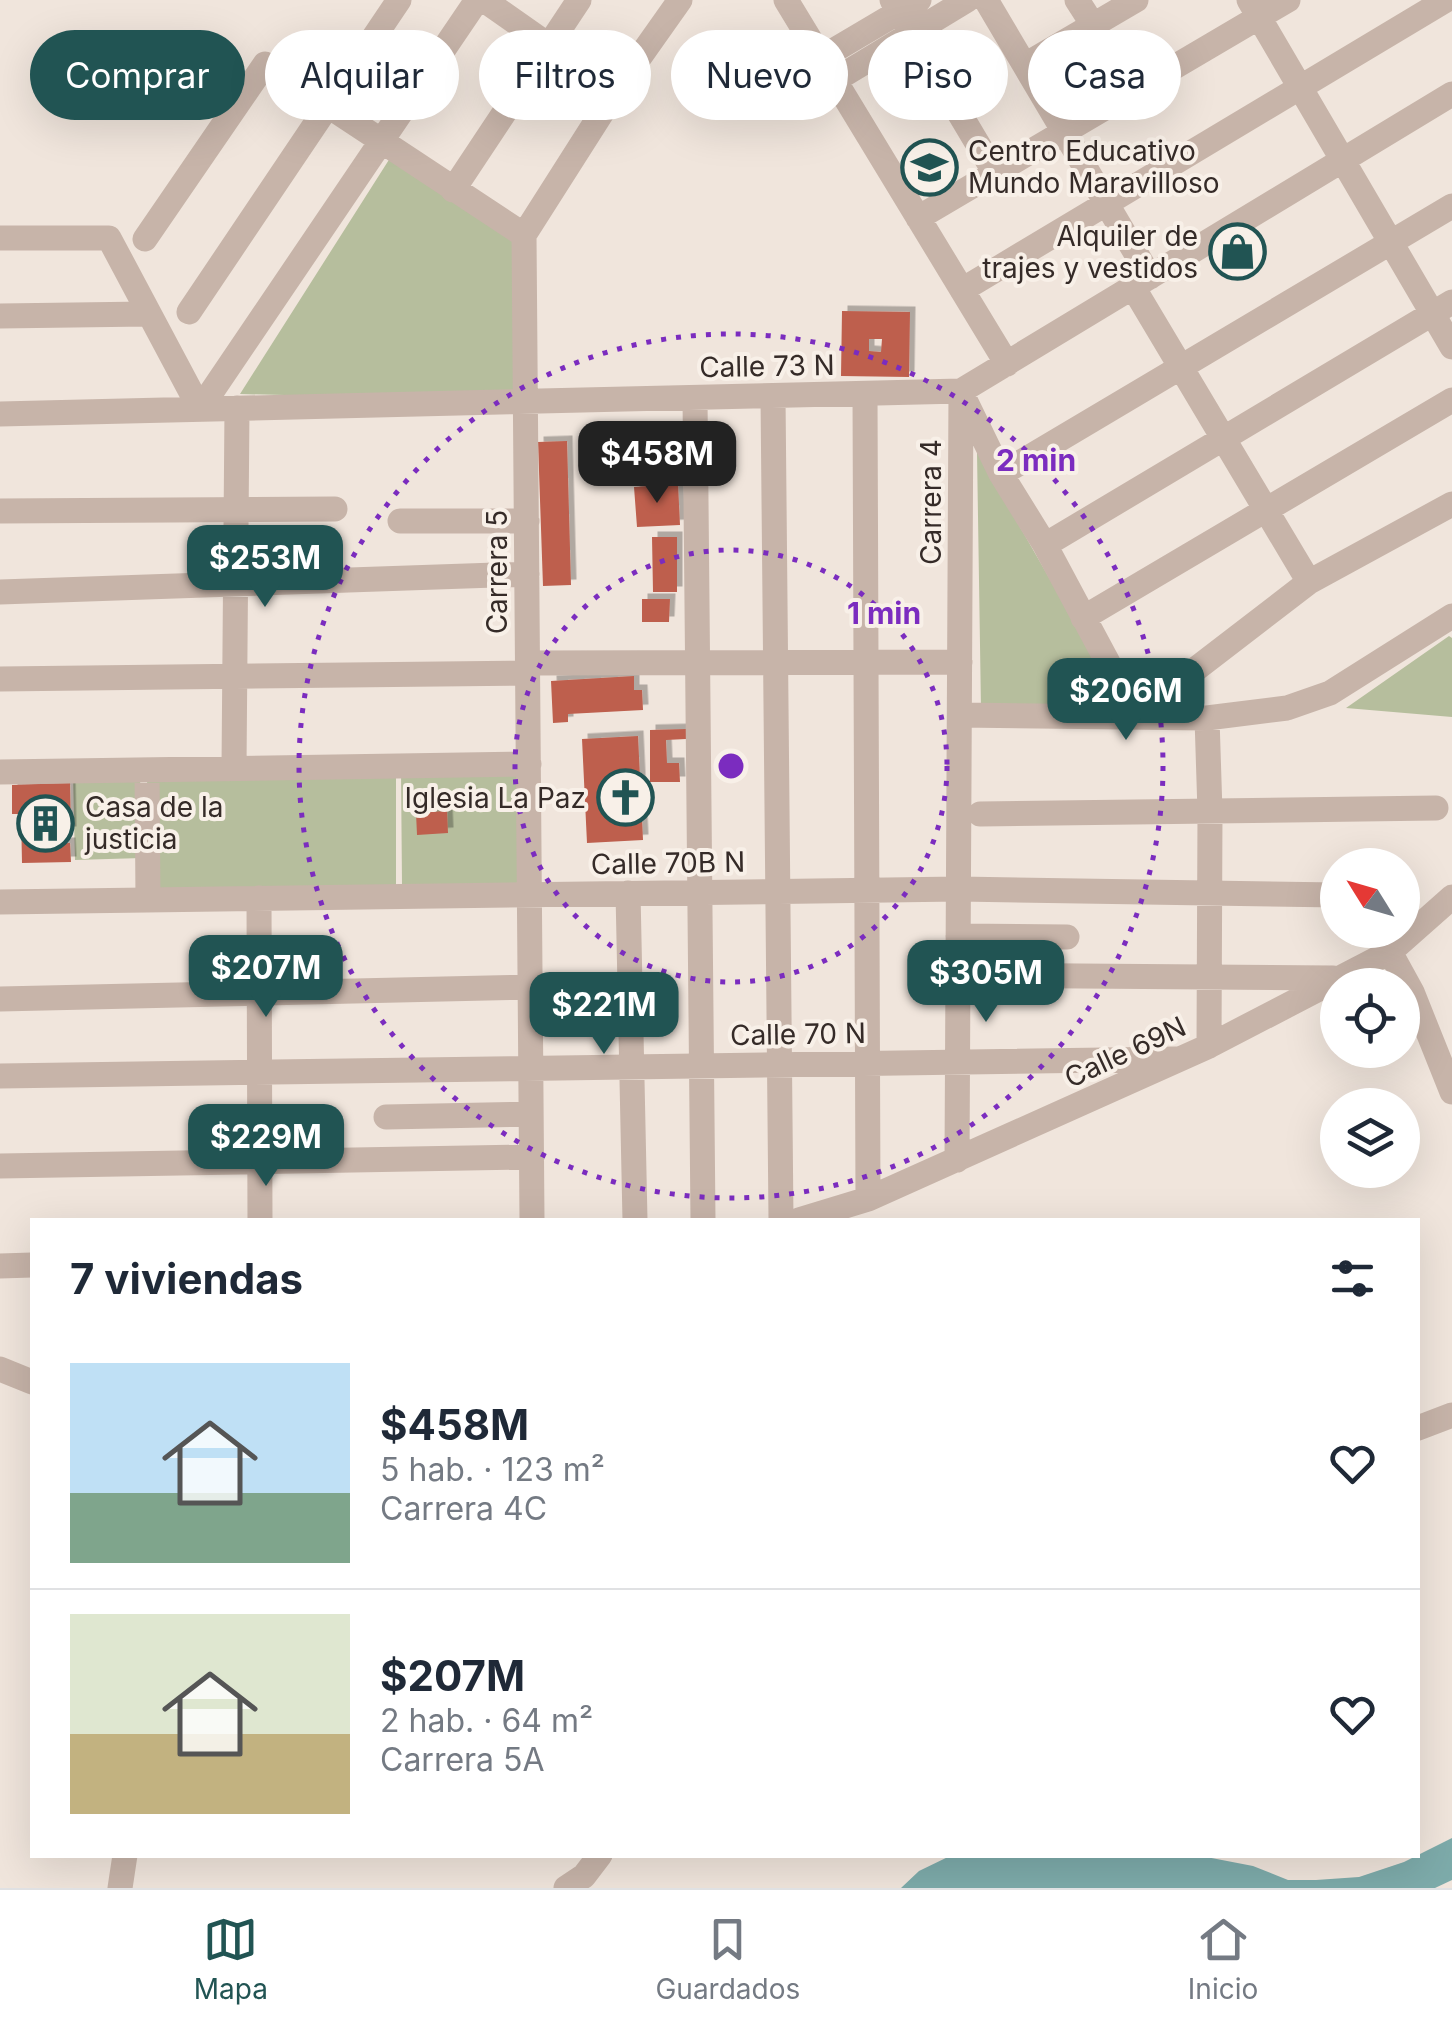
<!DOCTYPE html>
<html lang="es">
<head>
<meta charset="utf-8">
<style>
  :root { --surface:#fff; --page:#f6f6f7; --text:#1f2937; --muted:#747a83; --line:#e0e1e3; --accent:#215453 }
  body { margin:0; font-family:Inter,sans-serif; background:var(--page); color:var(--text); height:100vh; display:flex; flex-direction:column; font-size:38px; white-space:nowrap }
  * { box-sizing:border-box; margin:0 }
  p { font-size:32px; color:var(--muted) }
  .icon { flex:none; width:55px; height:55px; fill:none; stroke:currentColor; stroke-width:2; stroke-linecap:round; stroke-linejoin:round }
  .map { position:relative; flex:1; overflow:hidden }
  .details { position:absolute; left:30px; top:1218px; width:1390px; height:640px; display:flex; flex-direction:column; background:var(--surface); border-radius:0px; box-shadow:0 10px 40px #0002 }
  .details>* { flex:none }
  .top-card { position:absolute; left:30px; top:30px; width:1392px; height:90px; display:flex; gap:20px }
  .needle { width:65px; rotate:307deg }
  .fabs { position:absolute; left:1320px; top:848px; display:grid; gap:20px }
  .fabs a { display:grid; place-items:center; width:100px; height:100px; border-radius:50%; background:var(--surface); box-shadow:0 10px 40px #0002; font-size:50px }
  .price { position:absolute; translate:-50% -85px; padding:0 22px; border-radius:20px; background:var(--accent); color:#fff; font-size:32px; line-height:65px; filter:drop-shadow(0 2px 5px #0008) }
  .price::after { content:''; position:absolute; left:50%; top:60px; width:30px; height:22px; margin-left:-15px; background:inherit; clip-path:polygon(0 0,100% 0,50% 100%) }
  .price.selected { background:#222; color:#fff }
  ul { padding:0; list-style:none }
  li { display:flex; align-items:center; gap:30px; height:250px; padding:0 40px }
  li+li { border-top:2px solid var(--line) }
  li span { display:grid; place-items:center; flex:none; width:280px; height:200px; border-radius:0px; color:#555 }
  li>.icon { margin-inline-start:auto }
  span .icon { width:120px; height:120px; fill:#fffc; stroke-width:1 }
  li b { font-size:42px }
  h2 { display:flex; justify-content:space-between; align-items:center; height:120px; padding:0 40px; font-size:42px }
  .chip { padding:0 35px; border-radius:45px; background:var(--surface); box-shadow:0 10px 40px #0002; font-size:35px; line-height:90px }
  .chip.selected { background:var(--accent); color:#fff }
  .tabs { display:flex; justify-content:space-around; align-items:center; height:140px; border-top:2px solid var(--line); background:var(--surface); font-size:28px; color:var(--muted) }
  .tabs a { display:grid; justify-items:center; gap:5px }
  .tabs .selected { color:var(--accent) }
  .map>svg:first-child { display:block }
  .green { fill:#b6be9d }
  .water { fill:#7dabaa }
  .building { fill:#be5f4d; fill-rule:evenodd; filter:url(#shadow) }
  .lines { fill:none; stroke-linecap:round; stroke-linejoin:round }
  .minor { stroke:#c7b4a9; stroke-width:25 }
  .ring { fill:none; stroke:#7b2cbf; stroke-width:5; stroke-dasharray:5 10 }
  .labels { text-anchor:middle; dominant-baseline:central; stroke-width:8; stroke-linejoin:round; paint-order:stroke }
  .poi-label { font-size:28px; fill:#352b28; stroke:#f8f0e8; text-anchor:start }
  .street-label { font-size:28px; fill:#352b28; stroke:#f8f0e8 }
  .centre { fill:#7b2cbf; stroke:#f8f0e8; stroke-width:5 }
  .ring-label { font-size:30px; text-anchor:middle; font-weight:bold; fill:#7b2cbf; stroke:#f8f0e8; stroke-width:8; stroke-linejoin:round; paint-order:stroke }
</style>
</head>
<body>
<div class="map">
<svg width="1452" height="1888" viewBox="0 0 1452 1888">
  <defs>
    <filter id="shadow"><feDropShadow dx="5.5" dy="-5.5" stdDeviation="0" flood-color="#0004"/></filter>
  </defs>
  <rect width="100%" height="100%" fill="#f0e5dc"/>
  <path class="green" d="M392 155 525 239 526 401 240 394Z
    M977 452 1122 705 981 709Z
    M1449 636 1452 638V717L1346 708Z
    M396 766V896L148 900 147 770Z
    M401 771 524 772V885H402Z
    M140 774 142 858 75 860 73 776Z"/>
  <path class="water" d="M1452 1838V1880L1435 1888H901L919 1871 952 1855H1196L1253 1866 1288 1880H1316L1359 1877 1404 1862Z"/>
  <path class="building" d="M842 311 910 312 909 377 841 376ZM869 339H882L881 352 869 351Z
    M567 441 571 585 543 586 538 442Z
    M678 484 680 525 637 527 634 487Z
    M652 537H677V592H653Z
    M642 599H670L669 622H642Z
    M634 676V690H642L643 710 568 714V722L553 723 551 681Z
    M686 729V739L666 740 667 763H679L680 782H650V730Z
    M638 736 643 840 587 843 582 739Z
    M70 783 71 832H37V844L70 843 71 862 22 863 21 814H12V785Z
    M447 811 448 833 417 835 416 813Z"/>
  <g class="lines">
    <path class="minor" d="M484 0 615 92
      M786 0 1007 364
      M892 0 995 173
      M986 0 1150 277
      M1077 0 1093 25
      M1249 0 1452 347
      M821 58 919 0
      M1025 65 1136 0
      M835 80 967 0
      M453 190 579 0
      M918 218 1288 0
      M524 235 532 1220
      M524 235 615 92 680 0
      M0 238H109L200 409 477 0
      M145 239 265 64 524 235
      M1133 287 1309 582
      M962 290 1446 0
      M189 312 399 0
      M0 316 147 314
      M865 394 868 1199
      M773 396 781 1220
      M695 398 703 1220
      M965 400 1001 474 1045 545 1136 715 1309 582 1452 504
      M0 414 961 391 1452 94
      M1001 474 1452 206
      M0 511 335 509
      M400 521H527
      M1045 545 1452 302
      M0 592 527 574
      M1083 618 1452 400
      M528 663 960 662
      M0 679 528 673
      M960 715 1207 718 1287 708 1330 693 1452 616
      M1207 718 1210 812 1209 1046
      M234 768 237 408
      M147 770 148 900
      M0 772 529 764
      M980 814 1436 808
      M628 893 635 1220
      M259 898 260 1220
      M0 902 959 889 1338 895
      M958 936 1067 937
      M1390 952 1412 992 1452 1092
      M958 975 1333 978
      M0 999 531 987
      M0 1076 1176 1059
      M386 1117 531 1114
      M957 1160 961 391
      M0 1166 532 1157
      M799 1220 868 1199 1209 1046 1390 952 1452 897
      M0 1266 32 1265
      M0 1369 32 1382
      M1418 1428 1452 1415
      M120 1888 125 1855
      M566 1888 584 1876 600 1855"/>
  </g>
  <g class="ring">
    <circle cx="731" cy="766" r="216"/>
    <circle cx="731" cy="766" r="432"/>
  </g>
  <defs>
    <symbol id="school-ring" viewBox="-11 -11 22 22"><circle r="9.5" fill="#f8f0e8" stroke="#215453" stroke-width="1.5"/><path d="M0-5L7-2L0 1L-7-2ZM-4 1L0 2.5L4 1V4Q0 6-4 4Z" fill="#215453"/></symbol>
    <symbol id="shop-ring" viewBox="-11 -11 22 22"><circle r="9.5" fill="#f8f0e8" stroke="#215453" stroke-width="1.5"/><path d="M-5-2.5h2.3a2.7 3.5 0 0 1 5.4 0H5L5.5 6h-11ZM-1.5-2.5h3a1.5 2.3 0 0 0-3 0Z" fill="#215453"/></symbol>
    <symbol id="church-ring" viewBox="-11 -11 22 22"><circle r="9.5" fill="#f8f0e8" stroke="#215453" stroke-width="1.5"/><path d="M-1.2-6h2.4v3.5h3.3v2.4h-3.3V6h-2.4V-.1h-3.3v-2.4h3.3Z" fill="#215453"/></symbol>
    <symbol id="building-ring" viewBox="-11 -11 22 22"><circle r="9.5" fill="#f8f0e8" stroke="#215453" stroke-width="1.5"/><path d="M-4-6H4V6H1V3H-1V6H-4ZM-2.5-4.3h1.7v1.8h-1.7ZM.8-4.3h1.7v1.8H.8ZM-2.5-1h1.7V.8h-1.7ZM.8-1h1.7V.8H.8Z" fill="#215453"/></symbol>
  </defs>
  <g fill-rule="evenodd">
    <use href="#school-ring" x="898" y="136" width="63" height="63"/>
    <use href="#shop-ring" x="1206" y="220" width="63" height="63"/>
    <use href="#church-ring" x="594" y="766" width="63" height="63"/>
    <use href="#building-ring" x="14" y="792" width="63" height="63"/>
  </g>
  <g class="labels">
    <g class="poi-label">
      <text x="968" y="151">Centro Educativo<tspan x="968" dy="32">Mundo Maravilloso</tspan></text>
      <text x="1198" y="236" text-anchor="end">Alquiler de<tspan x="1198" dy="32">trajes y vestidos</tspan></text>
      <text x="586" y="798" text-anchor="end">Iglesia La Paz</text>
      <text x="85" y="807">Casa de la<tspan x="85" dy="32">justicia</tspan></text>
    </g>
    <g class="street-label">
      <text transform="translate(767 366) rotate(-1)">Calle 73 N</text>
      <text transform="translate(931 502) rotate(-90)">Carrera 4</text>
      <text transform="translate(497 572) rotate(-90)">Carrera 5</text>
      <text transform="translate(668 863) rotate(-1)">Calle 70B N</text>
      <text transform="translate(798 1034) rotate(-1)">Calle 70 N</text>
      <text transform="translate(1125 1052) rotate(-25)">Calle 69N</text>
    </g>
  </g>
  <circle cx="731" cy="766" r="15" class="centre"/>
  <g class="ring-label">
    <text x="1036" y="471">2 min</text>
    <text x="884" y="624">1 min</text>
  </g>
</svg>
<div class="fabs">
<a><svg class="needle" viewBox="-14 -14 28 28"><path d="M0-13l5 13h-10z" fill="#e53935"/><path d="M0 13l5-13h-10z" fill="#747a83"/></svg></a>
<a><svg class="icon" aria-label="locate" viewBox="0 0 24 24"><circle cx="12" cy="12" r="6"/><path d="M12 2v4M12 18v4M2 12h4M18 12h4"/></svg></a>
<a><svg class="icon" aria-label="layers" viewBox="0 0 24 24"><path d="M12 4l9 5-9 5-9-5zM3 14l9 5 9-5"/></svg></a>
</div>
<b class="price selected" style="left:657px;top:506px">$458M</b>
<b class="price" style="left:265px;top:610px">$253M</b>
<b class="price" style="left:1126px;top:743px">$206M</b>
<b class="price" style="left:266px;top:1020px">$207M</b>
<b class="price" style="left:986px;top:1025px">$305M</b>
<b class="price" style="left:604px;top:1057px">$221M</b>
<b class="price" style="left:266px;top:1189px">$229M</b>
<div class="top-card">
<a class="chip selected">Comprar</a>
<a class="chip">Alquilar</a>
<a class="chip">Filtros</a>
<a class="chip">Nuevo</a>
<a class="chip">Piso</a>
<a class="chip">Casa</a>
</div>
<section class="details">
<h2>7 viviendas<svg class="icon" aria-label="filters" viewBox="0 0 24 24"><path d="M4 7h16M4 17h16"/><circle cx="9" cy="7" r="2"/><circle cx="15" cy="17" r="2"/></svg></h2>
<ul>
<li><span style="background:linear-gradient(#bfe0f5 65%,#7fa58c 0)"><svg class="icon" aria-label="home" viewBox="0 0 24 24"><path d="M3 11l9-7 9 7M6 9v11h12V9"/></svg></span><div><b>$458M</b><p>5 hab. · 123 m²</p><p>Carrera 4C</p></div><svg class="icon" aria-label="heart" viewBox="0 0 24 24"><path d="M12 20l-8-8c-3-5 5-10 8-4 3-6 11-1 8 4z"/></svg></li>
<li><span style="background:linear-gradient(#dfe7d0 60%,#c2b280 0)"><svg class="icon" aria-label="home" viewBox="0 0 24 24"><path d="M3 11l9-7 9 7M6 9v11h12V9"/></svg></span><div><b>$207M</b><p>2 hab. · 64 m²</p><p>Carrera 5A</p></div><svg class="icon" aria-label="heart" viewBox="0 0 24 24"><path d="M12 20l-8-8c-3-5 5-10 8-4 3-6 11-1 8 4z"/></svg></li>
</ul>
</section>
</div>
<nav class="tabs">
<a class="selected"><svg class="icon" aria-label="map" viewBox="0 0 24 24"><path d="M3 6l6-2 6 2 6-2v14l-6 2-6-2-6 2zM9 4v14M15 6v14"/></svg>Mapa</a>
<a><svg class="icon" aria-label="saved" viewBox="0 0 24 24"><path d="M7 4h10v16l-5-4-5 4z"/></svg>Guardados</a>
<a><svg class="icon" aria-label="home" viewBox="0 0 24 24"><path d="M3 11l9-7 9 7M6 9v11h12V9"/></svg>Inicio</a>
</nav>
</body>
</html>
